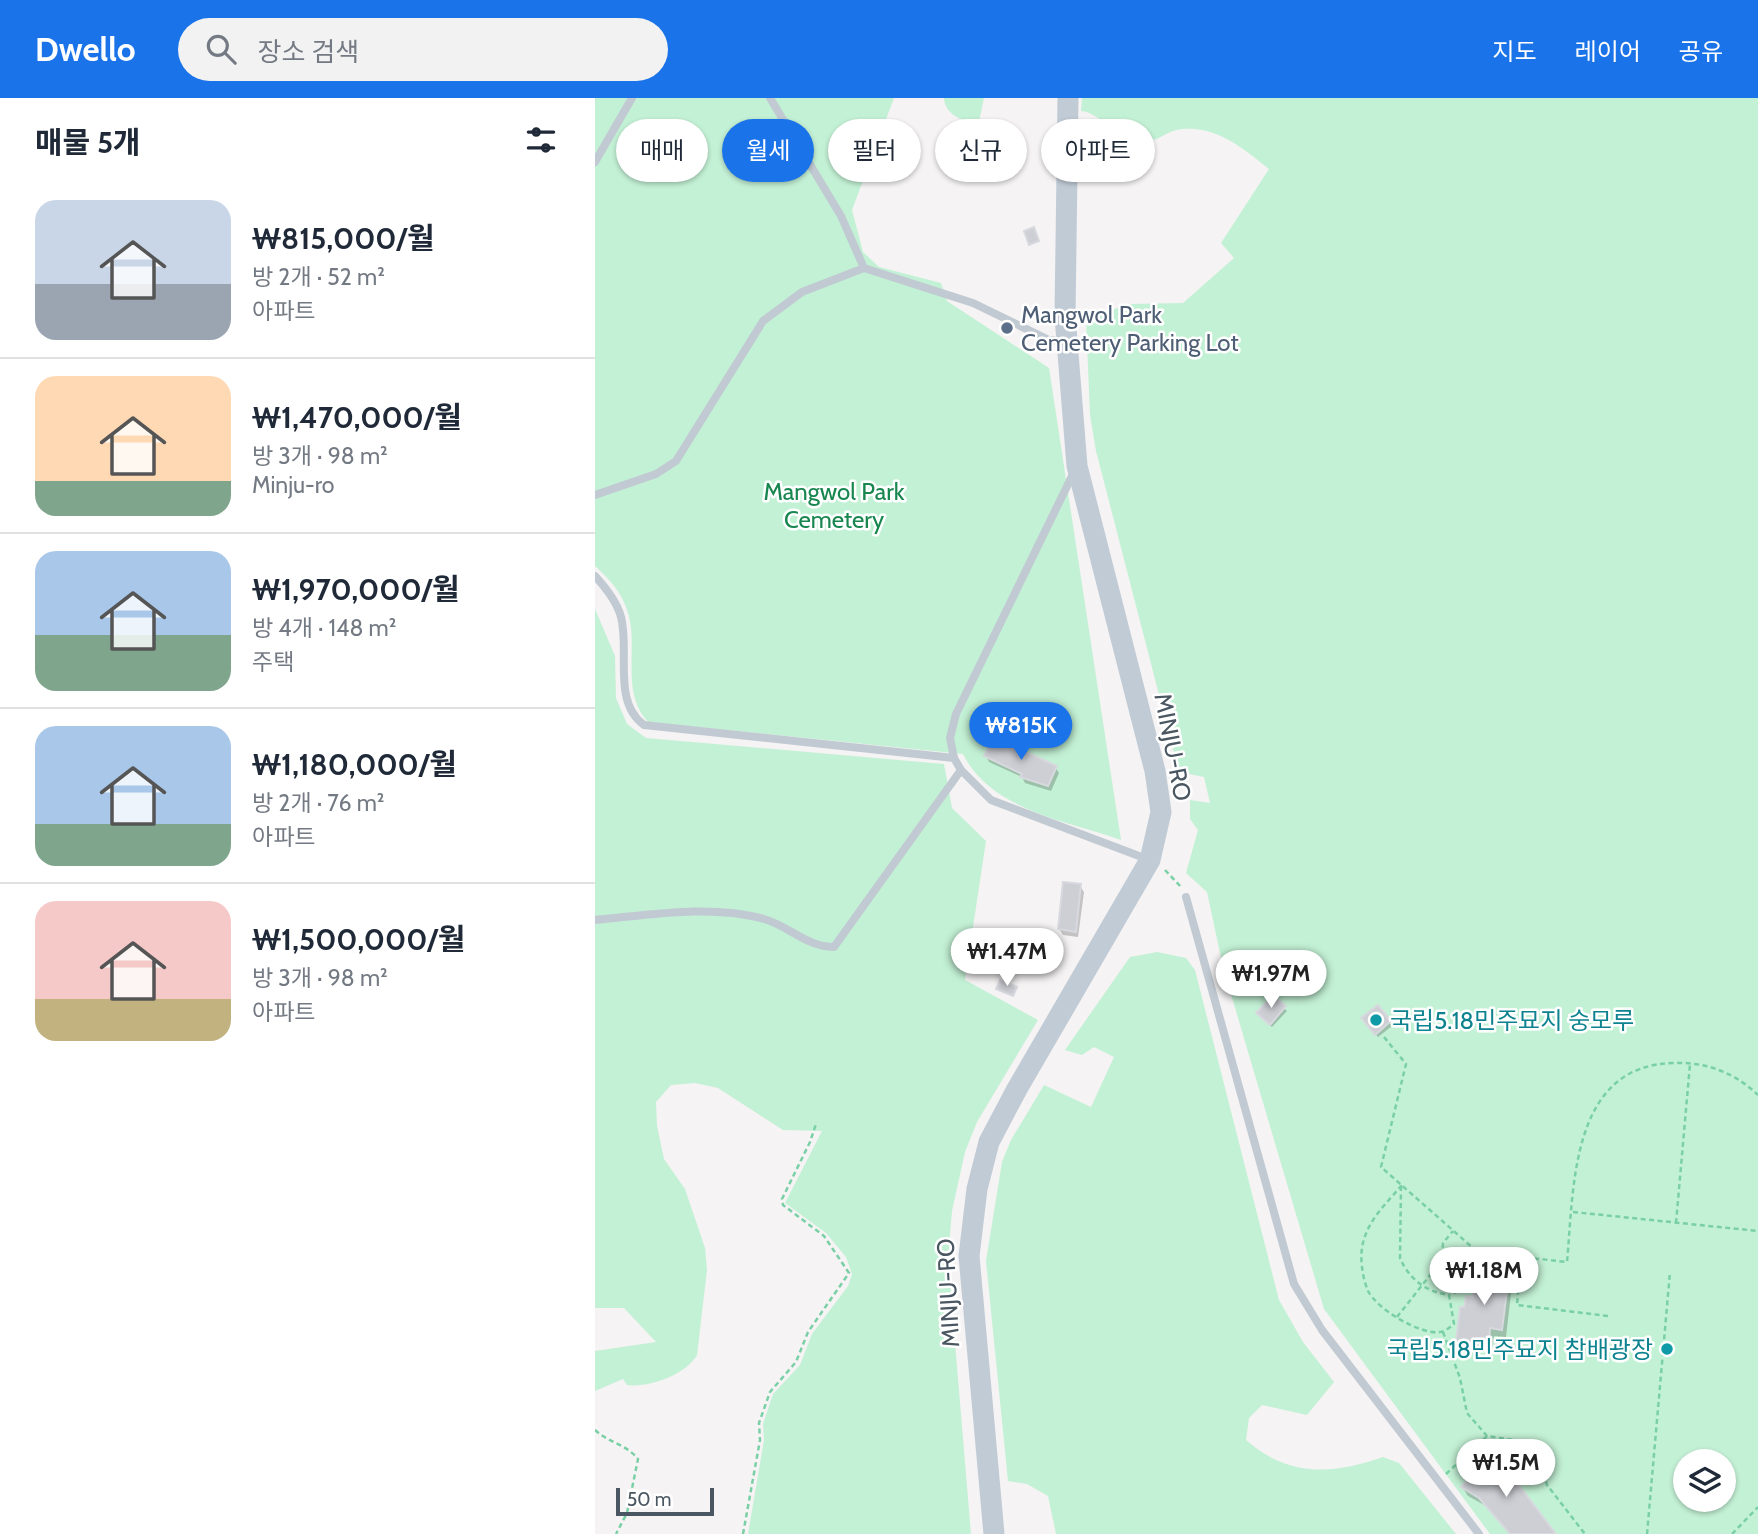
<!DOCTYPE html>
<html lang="ko">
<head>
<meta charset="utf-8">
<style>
  :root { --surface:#fff; --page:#f2f2f3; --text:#1f2937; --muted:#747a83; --line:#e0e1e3; --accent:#1a73e8 }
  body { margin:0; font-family:Cabin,"Noto Sans KR",sans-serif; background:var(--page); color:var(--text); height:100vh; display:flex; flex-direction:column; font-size:26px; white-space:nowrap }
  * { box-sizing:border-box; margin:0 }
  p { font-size:23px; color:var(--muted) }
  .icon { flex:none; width:38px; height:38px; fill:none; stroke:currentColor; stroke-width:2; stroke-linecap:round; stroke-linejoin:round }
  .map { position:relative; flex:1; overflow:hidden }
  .drawer { display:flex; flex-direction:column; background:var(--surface); width:595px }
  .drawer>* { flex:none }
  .guide { position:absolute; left:21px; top:21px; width:665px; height:63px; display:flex; gap:14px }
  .controls { position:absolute; left:1078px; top:1351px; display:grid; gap:14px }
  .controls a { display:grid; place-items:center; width:63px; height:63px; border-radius:50%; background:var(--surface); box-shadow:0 2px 5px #0004; font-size:35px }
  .scale { position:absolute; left:21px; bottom:18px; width:98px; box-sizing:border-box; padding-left:7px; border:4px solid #4a5661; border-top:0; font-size:19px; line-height:24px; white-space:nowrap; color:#4a5661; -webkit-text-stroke:5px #fff; paint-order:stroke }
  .price { position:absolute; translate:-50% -60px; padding:0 16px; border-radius:24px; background:#fff; color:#222; font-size:23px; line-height:46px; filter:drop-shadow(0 2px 4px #0008) }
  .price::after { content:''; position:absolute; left:50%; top:42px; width:21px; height:16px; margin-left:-10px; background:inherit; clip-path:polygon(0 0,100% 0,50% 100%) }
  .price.selected { background:var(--accent); color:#fff }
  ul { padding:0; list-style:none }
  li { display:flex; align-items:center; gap:21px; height:175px; padding:0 35px }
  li+li { border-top:2px solid var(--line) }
  li span { display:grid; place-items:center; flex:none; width:196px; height:140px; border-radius:21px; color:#555 }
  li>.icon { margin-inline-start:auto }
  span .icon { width:84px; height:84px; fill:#fffc; stroke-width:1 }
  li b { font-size:30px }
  h2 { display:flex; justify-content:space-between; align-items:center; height:84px; padding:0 35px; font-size:30px }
  .tag { padding:0 24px; border-radius:32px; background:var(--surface); box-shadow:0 2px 5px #0004; font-size:24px; line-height:63px }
  .tag.selected { background:var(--accent); color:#fff }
  header { display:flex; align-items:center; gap:42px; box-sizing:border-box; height:98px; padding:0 35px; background:var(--accent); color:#fff }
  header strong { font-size:33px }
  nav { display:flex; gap:38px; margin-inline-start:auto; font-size:24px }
  .search { width:490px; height:63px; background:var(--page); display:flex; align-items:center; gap:18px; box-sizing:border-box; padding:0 24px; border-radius:38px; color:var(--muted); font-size:26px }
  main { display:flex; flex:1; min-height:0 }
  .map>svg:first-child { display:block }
  .green { fill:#c3f1d5; fill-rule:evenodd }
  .shadow { fill:#0003 }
  .building { fill:#cdcfd5; stroke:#d7d9de; stroke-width:2 }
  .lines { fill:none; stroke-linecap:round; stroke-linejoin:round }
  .path { stroke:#7ad0a6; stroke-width:2.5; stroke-dasharray:5 3.5; stroke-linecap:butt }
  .lane { stroke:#c1cad2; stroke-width:8 }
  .secondary { stroke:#c1cbd6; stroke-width:21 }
  .service-dot { fill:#5c6f8a; stroke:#fff; stroke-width:2.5 }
  .culture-dot { fill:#0f9aa8; stroke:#fff; stroke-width:2.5 }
  .labels { text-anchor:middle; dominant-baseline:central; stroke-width:5; stroke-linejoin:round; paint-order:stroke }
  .service-label { font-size:24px; fill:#4e5e75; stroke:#fff; text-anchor:start }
  .park-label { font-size:24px; fill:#17864f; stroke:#fff }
  .street-label { font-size:24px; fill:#4a5661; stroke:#fff }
  .culture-label { font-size:24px; fill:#0d838f; stroke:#fff; text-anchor:start }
</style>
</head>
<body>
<header>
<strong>Dwello</strong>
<div class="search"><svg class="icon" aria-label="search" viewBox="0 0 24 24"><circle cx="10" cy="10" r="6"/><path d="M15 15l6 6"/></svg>장소 검색</div>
<nav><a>지도</a><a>레이어</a><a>공유</a></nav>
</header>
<main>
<section class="drawer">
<h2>매물 5개<svg class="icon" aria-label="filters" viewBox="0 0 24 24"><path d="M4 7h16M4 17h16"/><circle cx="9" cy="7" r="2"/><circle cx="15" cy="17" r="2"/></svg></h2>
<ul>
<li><span style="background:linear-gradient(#c9d6e8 60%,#9aa5b1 0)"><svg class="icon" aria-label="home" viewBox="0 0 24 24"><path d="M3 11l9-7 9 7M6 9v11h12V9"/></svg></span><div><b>₩815,000/월</b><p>방 2개 · 52 m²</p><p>아파트</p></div></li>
<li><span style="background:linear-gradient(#ffd9b3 75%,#7fa58c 0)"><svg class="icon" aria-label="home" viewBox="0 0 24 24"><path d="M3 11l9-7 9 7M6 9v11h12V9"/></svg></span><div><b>₩1,470,000/월</b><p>방 3개 · 98 m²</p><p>Minju-ro</p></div></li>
<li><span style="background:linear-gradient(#a9c7e8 60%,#7fa58c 0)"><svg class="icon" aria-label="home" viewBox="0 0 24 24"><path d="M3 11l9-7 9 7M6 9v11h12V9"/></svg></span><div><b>₩1,970,000/월</b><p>방 4개 · 148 m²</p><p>주택</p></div></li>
<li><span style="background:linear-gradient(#a9c7e8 70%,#7fa58c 0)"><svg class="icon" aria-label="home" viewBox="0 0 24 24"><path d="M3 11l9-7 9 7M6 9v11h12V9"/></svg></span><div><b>₩1,180,000/월</b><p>방 2개 · 76 m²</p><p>아파트</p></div></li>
<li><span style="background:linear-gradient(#f6c9c9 70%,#c2b280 0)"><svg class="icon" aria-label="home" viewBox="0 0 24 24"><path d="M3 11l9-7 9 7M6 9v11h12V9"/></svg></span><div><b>₩1,500,000/월</b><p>방 3개 · 98 m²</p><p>아파트</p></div></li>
</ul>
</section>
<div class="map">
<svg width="1163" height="1436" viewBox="0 0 1163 1436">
  <rect width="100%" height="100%" fill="#f5f3f3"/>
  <path class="green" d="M0 0H299L257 112 268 154 284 169 346 185 352 203 454 270 526 742C471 723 396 712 368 656L53 624C24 592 45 548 32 512 26 493 14 481 0 468Z
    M349 0H389L383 28C369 22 350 18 349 0Z
    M487 0H1163V1436H895L729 1211 628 869 612 794 591 775 603 732 595 721V702L615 705 609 679 584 674 501 353 495 317 491 221 534 206 588 205 639 160 626 145 674 71C649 51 622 28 588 31 568 32 565 48 536 42 516 37 506 15 486 13ZM1090 1363H1129V1402H1090Z
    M0 511 20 558 21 600 32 626 51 640 349 666 357 710 391 743 370 882 443 922 382 1024 370 1054 357 1113 353 1161 376 1436H153L169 1342 168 1326 178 1296 205 1267 217 1236 253 1188 257 1176 251 1159 231 1135 190 1105 227 1033 188 1032 123 990 100 985 76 987 61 1004 62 1028 69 1061 90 1091 110 1150 112 1172 102 1257C91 1277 53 1290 32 1287L28 1281 0 1293V1253L61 1244 29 1210H0Z
    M562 854 591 860 600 872 684 1202 708 1244 739 1284 712 1317 667 1307 654 1320 651 1342C693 1379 737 1377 788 1359L804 1365 861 1436H461L453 1398 432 1386 413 1383 391 1163 407 1064 416 1042 449 987 496 1009 519 959 499 949 487 957 470 952 535 859Z"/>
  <path class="shadow" d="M391 658 460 669 464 675 456 693 430 685 427 679 394 664Z
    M485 788 489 794 483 839 468 837 464 831Z
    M678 899 692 913 677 929 665 918Z
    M782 909 797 928 783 939 771 924Z
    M906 1169 917 1187 911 1239 899 1238 897 1254 868 1251 863 1242 871 1211Z
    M868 1390 958 1436H916L891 1408 873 1398Z"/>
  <path class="building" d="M439 129 444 143 434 147 429 133Z
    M398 639 462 668 453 688 425 679 427 676 389 658Z
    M468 784 486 786 481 834 463 831Z
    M405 882 422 889 418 898 401 891Z
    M678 897 691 908 675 927 661 915Z
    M783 907 796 923 780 937 766 920Z
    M895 1165 907 1167 906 1176 914 1177 907 1232 895 1230 894 1247 861 1243 865 1209H869L871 1198 878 1199 880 1174 894 1176Z
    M898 1353 961 1436H915L884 1400 866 1389Z"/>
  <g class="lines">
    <path class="path" d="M570 772 587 790
      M789 939 811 966 786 1069 878 1150 875 1188 854 1197
      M806 1088 805 1160C814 1181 831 1194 854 1197L859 1226C855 1229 850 1234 845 1234 825 1237 782 1211 773 1193 768 1181 765 1163 767 1150 771 1124 790 1107 806 1088Z
      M978 1114 1163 1133
      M1081 1125 1095 966
      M1013 1218 922 1207 926 1159 972 1164C979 1089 975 966 1080 965 1112 964 1140 975 1163 997
      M802 1219 847 1162 848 1145 858 1133
      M848 1234 865 1280 872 1315 892 1338
      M0 1332C14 1345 31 1346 43 1361L32 1415 21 1436
      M851 1376 892 1338 940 1345 952 1387 990 1436
      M148 1436 165 1342 164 1325 175 1294 201 1264 213 1234 254 1175 229 1138 188 1107 187 1101 215 1044 221 1026
      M1052 1436 1075 1174
      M1137 1436 1163 1409"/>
    <path class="lane" d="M175 0 246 118 269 170
      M0 64 37 0
      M478 376 361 616 355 640 359 660 366 672 396 702 552 761
      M0 397 61 376 81 363 168 223 207 194 269 170 378 205 454 242 471 243
      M0 478C11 490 22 504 26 519 35 553 17 604 49 627L359 660
      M591 799 699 1186 727 1232 884 1436
      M0 822C54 817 116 806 169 821 194 828 212 849 239 849L366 672"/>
    <path class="secondary" d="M399 1436 374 1158 382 1091 394 1044 422 991 555 762 566 714 560 673 482 368 470 218 473 0"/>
  </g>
  <circle class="service-dot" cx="412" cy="230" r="7"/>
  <g class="culture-dot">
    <circle cx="781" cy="922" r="7"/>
    <circle cx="1072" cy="1251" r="7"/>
  </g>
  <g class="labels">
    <g class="service-label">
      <text x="426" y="216">Mangwol Park<tspan x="426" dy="28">Cemetery Parking Lot</tspan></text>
    </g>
    <g class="park-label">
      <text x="239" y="393">Mangwol Park<tspan x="239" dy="28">Cemetery</tspan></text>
    </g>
    <g class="street-label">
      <text transform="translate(578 649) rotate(79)">MINJU-RO</text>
      <text transform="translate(353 1195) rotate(-93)">MINJU-RO</text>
    </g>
    <g class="culture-label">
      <text x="795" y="922">국립5.18민주묘지 숭모루</text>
      <text x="1058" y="1251" text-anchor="end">국립5.18민주묘지 참배광장</text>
    </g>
  </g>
</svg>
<div class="controls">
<a><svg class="icon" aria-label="layers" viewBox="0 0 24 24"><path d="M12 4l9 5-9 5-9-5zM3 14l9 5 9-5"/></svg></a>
</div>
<div class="scale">50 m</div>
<b class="price selected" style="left:426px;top:664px">₩815K</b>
<b class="price" style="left:412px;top:890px">₩1.47M</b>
<b class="price" style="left:676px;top:912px">₩1.97M</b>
<b class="price" style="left:889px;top:1209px">₩1.18M</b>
<b class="price" style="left:911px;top:1401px">₩1.5M</b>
<div class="guide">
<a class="tag">매매</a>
<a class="tag selected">월세</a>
<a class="tag">필터</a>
<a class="tag">신규</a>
<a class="tag">아파트</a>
</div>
</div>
</main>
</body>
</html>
